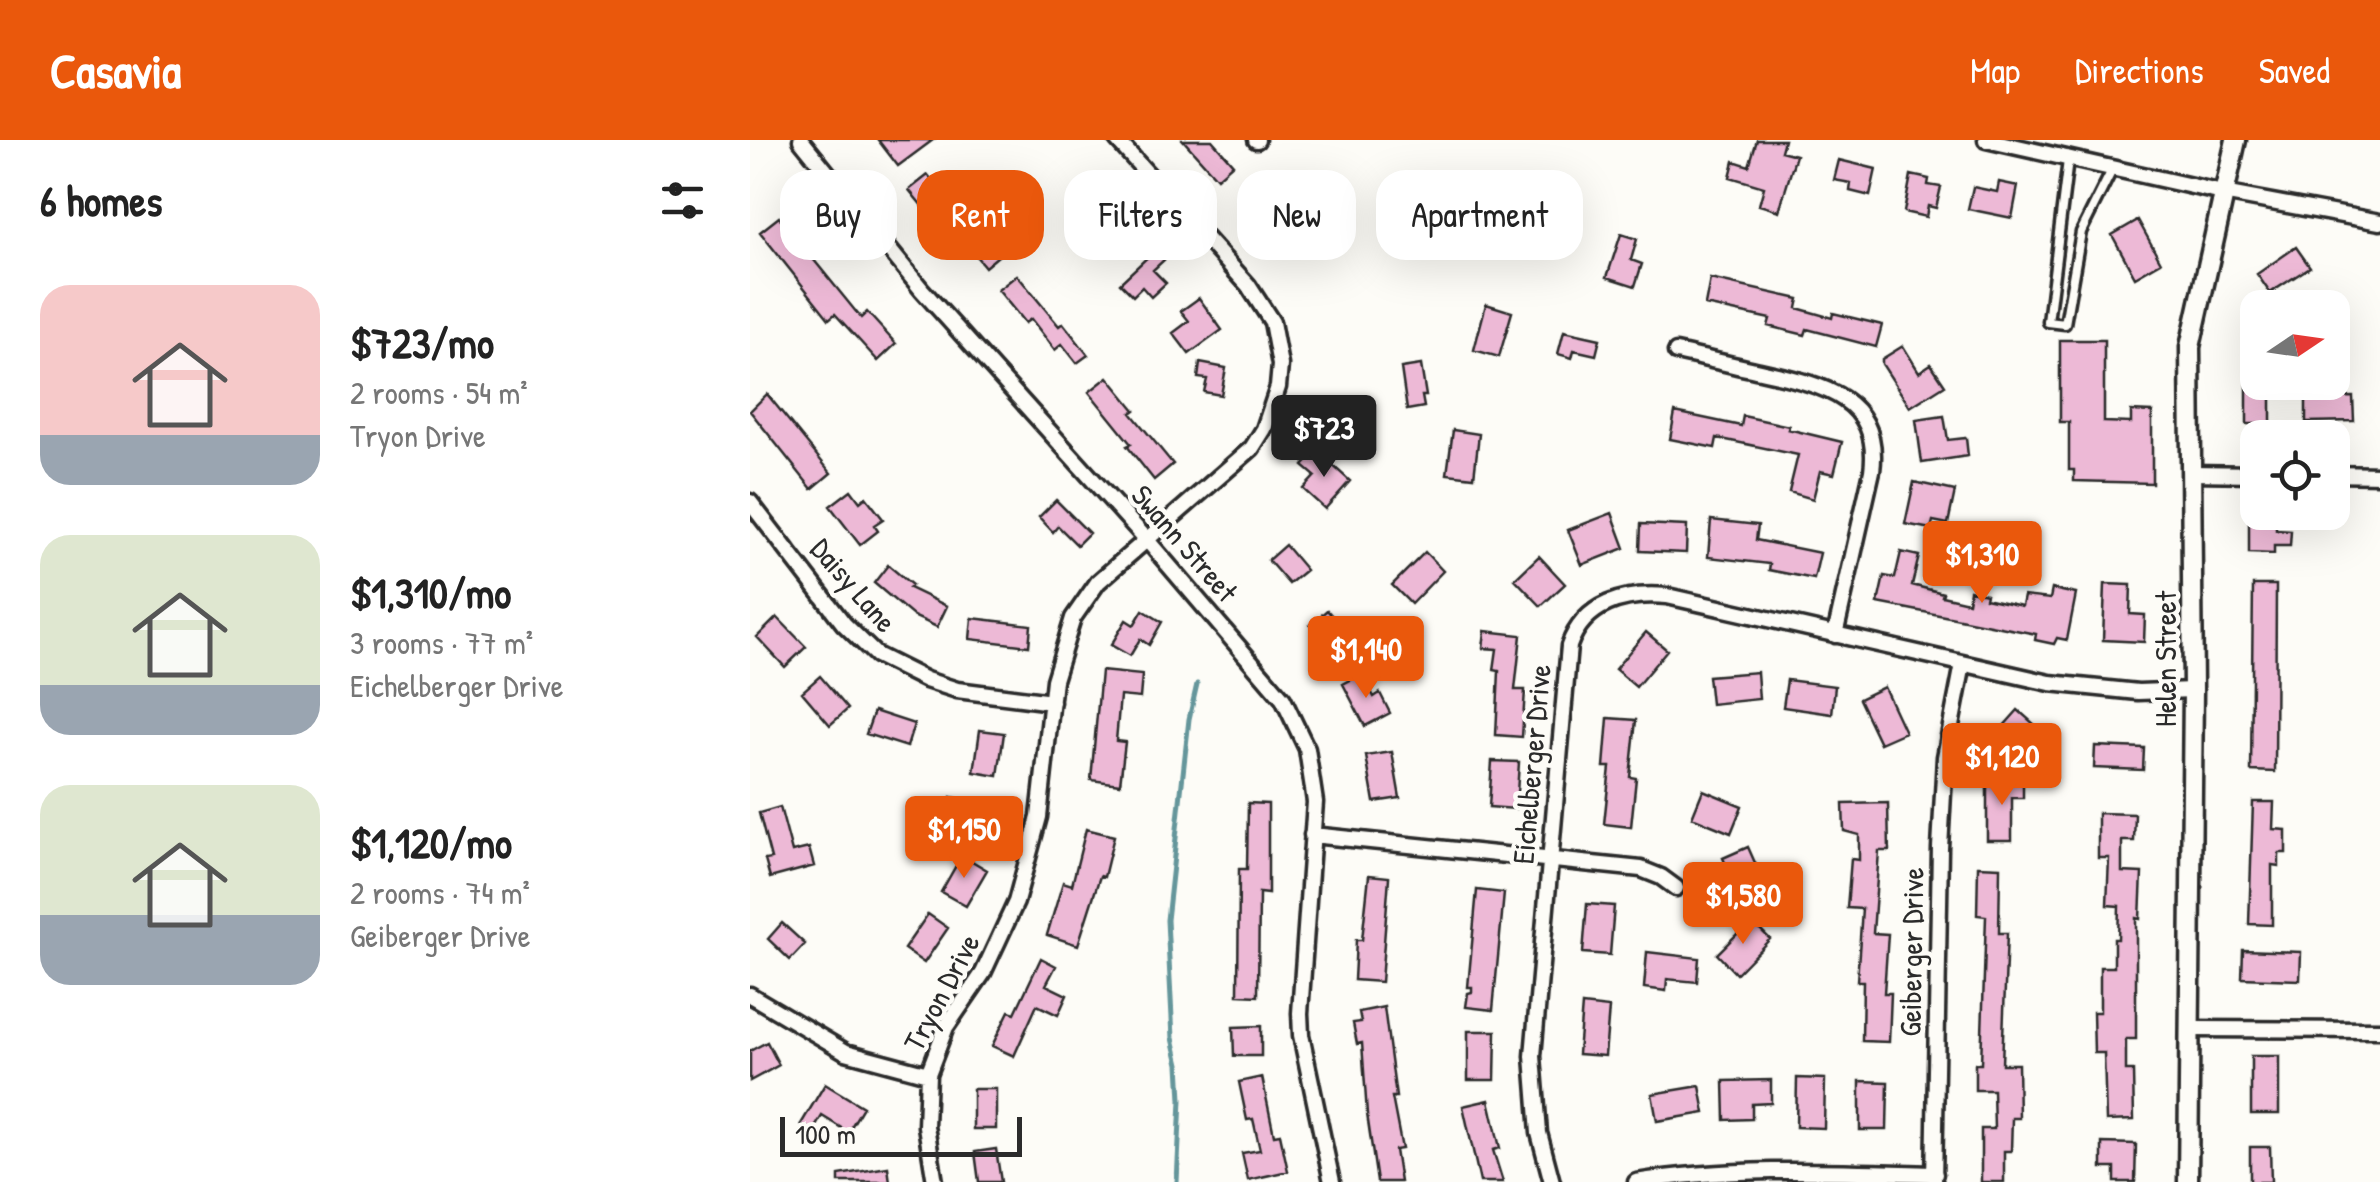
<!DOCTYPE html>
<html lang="en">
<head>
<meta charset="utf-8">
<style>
  :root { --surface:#fff; --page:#f6f6f6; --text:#222; --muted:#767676; --accent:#ea580c }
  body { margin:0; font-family:"Patrick Hand",sans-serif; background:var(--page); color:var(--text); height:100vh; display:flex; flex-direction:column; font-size:38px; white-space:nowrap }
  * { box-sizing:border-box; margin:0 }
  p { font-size:32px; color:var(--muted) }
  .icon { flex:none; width:55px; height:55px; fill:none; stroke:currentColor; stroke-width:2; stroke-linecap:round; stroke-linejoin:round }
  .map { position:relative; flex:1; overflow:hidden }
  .panel { display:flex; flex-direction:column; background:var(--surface); width:750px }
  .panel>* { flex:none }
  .guide { position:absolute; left:30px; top:30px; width:950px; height:90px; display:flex; gap:20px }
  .needle { width:65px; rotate:77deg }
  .controls { position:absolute; left:1490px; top:150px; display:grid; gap:20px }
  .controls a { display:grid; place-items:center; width:110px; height:110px; border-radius:20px; background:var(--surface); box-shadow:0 10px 40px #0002; font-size:50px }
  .scale { position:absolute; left:30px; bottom:25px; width:242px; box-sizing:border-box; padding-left:10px; border:5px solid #2b2b2b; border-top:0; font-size:28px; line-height:35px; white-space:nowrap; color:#2b2b2b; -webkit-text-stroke:8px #fdfcf7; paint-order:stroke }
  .price { position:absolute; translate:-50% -85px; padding:0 22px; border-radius:10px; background:var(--accent); color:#fff; font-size:32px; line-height:65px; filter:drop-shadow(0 2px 5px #0008) }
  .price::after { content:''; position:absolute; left:50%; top:60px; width:30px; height:22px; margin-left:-15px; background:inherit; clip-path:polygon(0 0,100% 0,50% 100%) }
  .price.on { background:#222; color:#fff }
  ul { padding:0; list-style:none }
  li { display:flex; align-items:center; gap:30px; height:250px; padding:0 40px }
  li span { display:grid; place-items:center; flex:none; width:280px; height:200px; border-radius:30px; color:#555 }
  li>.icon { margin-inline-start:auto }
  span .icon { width:120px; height:120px; fill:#fffc; stroke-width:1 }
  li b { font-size:42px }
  h2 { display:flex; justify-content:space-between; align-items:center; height:120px; padding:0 40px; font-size:42px }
  .tag { padding:0 35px; border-radius:30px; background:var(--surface); box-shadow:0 10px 40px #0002; font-size:35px; line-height:90px }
  .tag.on { background:var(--accent); color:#fff }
  header { display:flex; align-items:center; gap:60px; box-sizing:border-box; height:140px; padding:0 50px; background:var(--accent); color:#fff }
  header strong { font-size:48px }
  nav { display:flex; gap:55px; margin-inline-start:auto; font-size:35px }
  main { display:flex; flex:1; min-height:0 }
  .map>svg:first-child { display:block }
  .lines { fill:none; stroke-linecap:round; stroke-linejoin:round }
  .stream { stroke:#65969b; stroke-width:5 }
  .building { fill:#edb9d6; stroke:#2b2b2b; stroke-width:2.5 }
  .service-casing { stroke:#2b2b2b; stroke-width:15 }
  .minor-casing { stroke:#2b2b2b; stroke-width:21 }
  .tertiary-casing { stroke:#2b2b2b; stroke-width:25 }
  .service { stroke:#fdfcf7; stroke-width:8 }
  .minor { stroke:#fdfcf7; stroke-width:14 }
  .tertiary { stroke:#fdfcf7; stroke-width:18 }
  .labels { text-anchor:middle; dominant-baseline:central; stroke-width:9; stroke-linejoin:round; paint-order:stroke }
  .street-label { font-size:30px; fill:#2b2b2b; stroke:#fdfcf7 }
</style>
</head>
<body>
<header>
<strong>Casavia</strong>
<nav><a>Map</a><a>Directions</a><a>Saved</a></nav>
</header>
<main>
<section class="panel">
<h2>6 homes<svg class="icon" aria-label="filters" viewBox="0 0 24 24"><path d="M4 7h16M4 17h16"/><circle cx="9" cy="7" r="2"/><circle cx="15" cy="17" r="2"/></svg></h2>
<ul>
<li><span style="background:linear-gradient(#f6c9c9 75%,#9aa5b1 0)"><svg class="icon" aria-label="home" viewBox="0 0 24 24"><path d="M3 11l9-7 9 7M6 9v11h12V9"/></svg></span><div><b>$723/mo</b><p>2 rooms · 54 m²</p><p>Tryon Drive</p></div></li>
<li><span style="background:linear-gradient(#dfe7d0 75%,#9aa5b1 0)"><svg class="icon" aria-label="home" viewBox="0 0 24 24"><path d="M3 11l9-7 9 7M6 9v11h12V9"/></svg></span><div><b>$1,310/mo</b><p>3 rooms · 77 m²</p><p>Eichelberger Drive</p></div></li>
<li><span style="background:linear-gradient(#dfe7d0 65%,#9aa5b1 0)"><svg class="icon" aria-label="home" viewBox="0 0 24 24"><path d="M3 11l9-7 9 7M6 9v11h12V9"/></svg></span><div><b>$1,120/mo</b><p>2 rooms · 74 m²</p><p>Geiberger Drive</p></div></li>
</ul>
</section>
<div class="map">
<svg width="1630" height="1042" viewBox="0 0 1630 1042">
  <rect width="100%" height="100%" fill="#fdfcf7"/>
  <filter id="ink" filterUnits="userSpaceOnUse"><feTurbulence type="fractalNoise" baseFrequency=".01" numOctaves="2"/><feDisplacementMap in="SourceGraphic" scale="20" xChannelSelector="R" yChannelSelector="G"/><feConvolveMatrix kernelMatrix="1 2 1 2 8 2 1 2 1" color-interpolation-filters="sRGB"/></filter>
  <g filter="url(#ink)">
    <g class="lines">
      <path class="stream" d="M427 1042 431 960 429 924 423 898 417 780 439 579 447 544"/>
    </g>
    <path class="building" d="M128 0H183L148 26Z
      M433 0H462L483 24 467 38Z
      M1007 0H1034L1031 11 1046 15 1029 71 1009 65 1014 47 980 37 984 21 999 26Z
      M1089 20 1126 29 1120 56 1100 51 1101 43 1084 40Z
      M178 35 218 84 226 78 254 111 235 127 194 77 186 83 159 50Z
      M1161 35 1179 39 1178 45 1191 47 1186 68 1178 66 1176 77 1154 72Z
      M1249 42 1268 46 1262 78 1218 69 1223 47 1247 52Z
      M740 64H768V103H740Z
      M29 77 111 178 117 172 146 204 128 221 85 174 79 179 10 92Z
      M1388 80 1411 122 1385 137 1362 95Z
      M871 94 887 99 881 120 892 124 885 146 857 137Z
      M1546 107 1560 127 1520 153 1507 134Z
      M405 110 414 120 403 130 416 143 401 157 392 147 383 156 370 143Z
      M267 135 309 186 313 183 338 215 327 223 312 204 305 210 281 179 275 183 248 150Z
      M960 139 1049 159 1047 168 1082 178 1083 173 1132 185 1126 207 1057 189 1055 195 1018 186 1020 179 955 165Z
      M449 158 472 190 439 214 423 193 439 181 431 171Z
      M736 164 762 172 749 217 724 210Z
      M814 191 850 199 846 215 824 210 822 218 808 214Z
      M1310 200H1354V282L1381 283V271L1402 272V343L1324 341V330H1319V282H1310Z
      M1153 206 1169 232 1181 224 1195 245 1160 267 1132 224V219Z
      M450 223 476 228 471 255 454 252 457 239 448 238Z
      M671 225 676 256H672L674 267 657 270 651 228Z
      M358 237 385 270 381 273 423 324 404 340 377 306 381 304 339 252Z
      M1497 242H1521V284H1497Z
      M17 254 81 333 62 349 0 271Z
      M1603 257 1604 281 1556 282V258Z
      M925 272 991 286 993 276 1039 286 1038 289 1092 302 1084 334 1070 331 1063 359 1039 352 1048 315 967 298 965 308 920 299Z
      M1194 276 1198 300 1216 298 1218 316 1172 323 1166 280Z
      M703 290 729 294 724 337 697 334Z
      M567 311 600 341 575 369 553 349 565 336 553 326Z
      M1164 342 1205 351 1198 384 1183 381 1181 389 1155 384Z
      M101 350 110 362 116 357 133 379 124 385 128 391 110 405 80 366Z
      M306 360 339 393 327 405 308 386 303 392 289 377Z
      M1499 372H1526V390L1541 391 1540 406H1524V414L1499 413Z
      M862 373 875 408 832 425 818 390Z
      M961 380 1008 385 1006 400 1070 413 1064 439 1019 430 1020 424 958 417Z
      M891 384 937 386 936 413 890 411Z
      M535 405 556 430 539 444 518 420Z
      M675 412 693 431 661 464 642 445Z
      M1151 412 1169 416 1162 445 1193 453 1192 456 1218 462 1220 450 1236 454 1235 458 1272 466 1274 456 1300 459 1302 449 1326 454 1317 500 1307 498 1304 504 1285 500 1286 494 1128 463 1134 436 1145 438Z
      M789 416 815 444 791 466 765 439Z
      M138 425 162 445 159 448 197 466 187 487 163 476 124 443Z
      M1355 444 1381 445 1380 474 1395 475 1394 502 1353 500Z
      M1503 445H1526L1525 632 1501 631Z
      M393 470 412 482 399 505 390 499 380 516 361 505 376 480 384 485Z
      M577 470 598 494 581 509 560 485Z
      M27 477 56 507 35 527 7 497Z
      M222 478 281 485 279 506 220 499Z
      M735 491 771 495 765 550H775L772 597 746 595 749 531 744 530 747 509 733 508Z
      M896 492 917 510 886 547 865 529Z
      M351 531 392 535 390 558 370 556 366 601 375 602 370 644 341 640Z
      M1007 532 1009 559 961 564 958 536Z
      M612 534 624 557 630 553 640 573 615 586 593 544Z
      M70 536 98 569 80 585 52 552Z
      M1037 540 1085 546 1082 574 1033 567Z
      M1134 547 1155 592 1130 603 1109 559Z
      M1268 570 1284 584 1252 621 1235 607Z
      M124 571 164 584 157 607 116 594Z
      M858 578 886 580 880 637 886 638 881 687 854 684 860 627H854Z
      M230 590 254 593 248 636 224 632Z
      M1345 606 1394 608 1393 630 1344 628Z
      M642 612 650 658 624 662 616 616Z
      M742 621 769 622 766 669 739 667Z
      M1237 640H1273V658H1262V700H1237Z
      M953 650 992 666 981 693 942 677Z
      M201 657 229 662 222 703 194 698Z
      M1503 662H1524L1523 689 1536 690V713H1529V726L1522 725V785L1499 784Z
      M498 663 518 664V754L509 753 508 856 488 855 489 729H497Z
      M1138 663 1139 711H1129L1123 793 1138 794 1134 853H1141L1139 902 1112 901 1113 841H1107L1112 769 1097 768 1101 719 1109 720V695L1094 691 1093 664Z
      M30 667 42 712 59 708 64 726 20 738 15 720 21 719 9 673Z
      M1348 673 1385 674 1384 701H1372V732L1392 733 1390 779 1386 778V899H1376V931H1383L1384 980 1356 981 1354 913H1344L1343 872H1350V827H1364V799H1368L1369 766 1357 765 1359 718H1348Z
      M336 689 364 696 354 737 350 736 328 805 297 795 313 742 322 745Z
      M998 707 1018 752 993 763 973 718Z
      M212 715 237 730 216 766 191 752Z
      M1228 726 1250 727 1249 793H1257L1252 924H1268L1269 978H1262L1261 1011H1254V1042H1231V989H1244L1243 950H1225V924H1231L1236 776 1227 775Z
      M619 735 639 737 631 842 604 840 606 800H612Z
      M727 750 754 753 743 870 716 867 718 853 722 852V847H718Z
      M837 764 864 766 860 815 833 813Z
      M178 774 198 788 174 823 154 809Z
      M1001 780 1020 799 986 834 967 814Z
      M32 783 55 804 40 820 18 799Z
      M1493 810 1551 812 1550 840 1492 838Z
      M897 812 949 818 947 842 917 839 916 851 894 848Z
      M291 818 306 826 296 845 317 855 308 875 287 865 264 916 242 906 259 871 265 873Z
      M832 865 859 868 855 916 828 914Z
      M634 867 646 957H642L652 1009 645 1010 650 1042H627L617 974 612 903 607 904 603 883 611 882 609 872Z
      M511 886V916H484L483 887Z
      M718 891H746L745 940H718Z
      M17 902 29 925 0 941V911Z
      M1501 916H1529V974H1501Z
      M512 937 524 995 530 994 538 1031 498 1040 492 1013 510 1010 503 979 497 980 489 942Z
      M1047 938 1075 939 1074 988 1046 987Z
      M1021 940V963L1002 964V979L975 980 974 941Z
      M1110 941 1138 942 1137 990H1110Z
      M75 944 113 967 98 992 72 976 63 991 51 984Z
      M950 946 955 973 907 981 902 954Z
      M223 949H246V989H223Z
      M739 960 750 1008 743 1010 753 1042H730L713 966Z
      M1352 1003 1386 1004 1385 1042H1365V1028H1352Z
      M1500 1007H1520L1521 1042H1500Z
      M246 1009 251 1042H229L225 1012Z
      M138 1027 140 1042H89V1035Z"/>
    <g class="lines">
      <defs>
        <path id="service" d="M1318 20 1298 182 1315 184 1331 92 1363 28"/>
        <path id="minor" d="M51 0 172 150 397 400 533 559 557 609 565 662 550 873 551 895 582 1042
          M506 0H507
          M1236 0 1473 53 1630 82
          M926 212C954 218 982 225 1010 231 1067 244 1132 255 1122 331L1085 495
          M1440 333 1508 334
          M1582 334 1630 335
          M0 362 94 484 126 515 176 540 207 550 302 562
          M562 695 891 729 911 737 926 748
          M0 855 96 912 178 934
          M1440 889 1630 890
          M185 1042 176 986 178 934 196 887 233 833 266 762 289 677 304 540 323 478 348 442 502 308 514 289 528 247 530 225 522 182 498 145 367 0
          M802 1042 789 993 783 916 819 506C834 463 875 452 917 456L1300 543 1388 552 1443 550
          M886 1042C983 1026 1086 1031 1185 1034
          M1184 1042 1190 708 1195 617 1213 524"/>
        <path id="tertiary" d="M1438 1042 1443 550 1440 207 1486 0"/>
      </defs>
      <use href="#service" class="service-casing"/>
      <use href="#minor" class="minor-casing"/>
      <use href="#tertiary" class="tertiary-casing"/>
      <use href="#service" class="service"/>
      <use href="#minor" class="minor"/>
      <use href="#tertiary" class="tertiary"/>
    </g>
  </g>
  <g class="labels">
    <g class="street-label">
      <text transform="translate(435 403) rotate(49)">Swann Street</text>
      <text transform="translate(104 445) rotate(49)">Daisy Lane</text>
      <text transform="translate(1415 519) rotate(-90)">Helen Street</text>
      <text transform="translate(781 624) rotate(-85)">Eichelberger Drive</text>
      <text transform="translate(1161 812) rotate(-89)">Geiberger Drive</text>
      <text transform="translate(191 852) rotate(-62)">Tryon Drive</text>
    </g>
  </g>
</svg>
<div class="controls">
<a><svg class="needle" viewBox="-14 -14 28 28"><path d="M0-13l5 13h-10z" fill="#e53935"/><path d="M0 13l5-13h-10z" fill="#767676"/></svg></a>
<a><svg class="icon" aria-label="locate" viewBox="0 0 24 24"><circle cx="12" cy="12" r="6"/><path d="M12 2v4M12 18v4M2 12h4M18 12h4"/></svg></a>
</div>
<div class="scale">100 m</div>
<b class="price on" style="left:574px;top:340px">$723</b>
<b class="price" style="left:1232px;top:466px">$1,310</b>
<b class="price" style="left:616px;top:561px">$1,140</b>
<b class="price" style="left:1252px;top:668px">$1,120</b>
<b class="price" style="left:214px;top:741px">$1,150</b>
<b class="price" style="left:993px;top:807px">$1,580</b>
<div class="guide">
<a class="tag">Buy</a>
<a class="tag on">Rent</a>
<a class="tag">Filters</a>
<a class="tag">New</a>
<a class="tag">Apartment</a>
</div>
</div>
</main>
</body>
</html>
